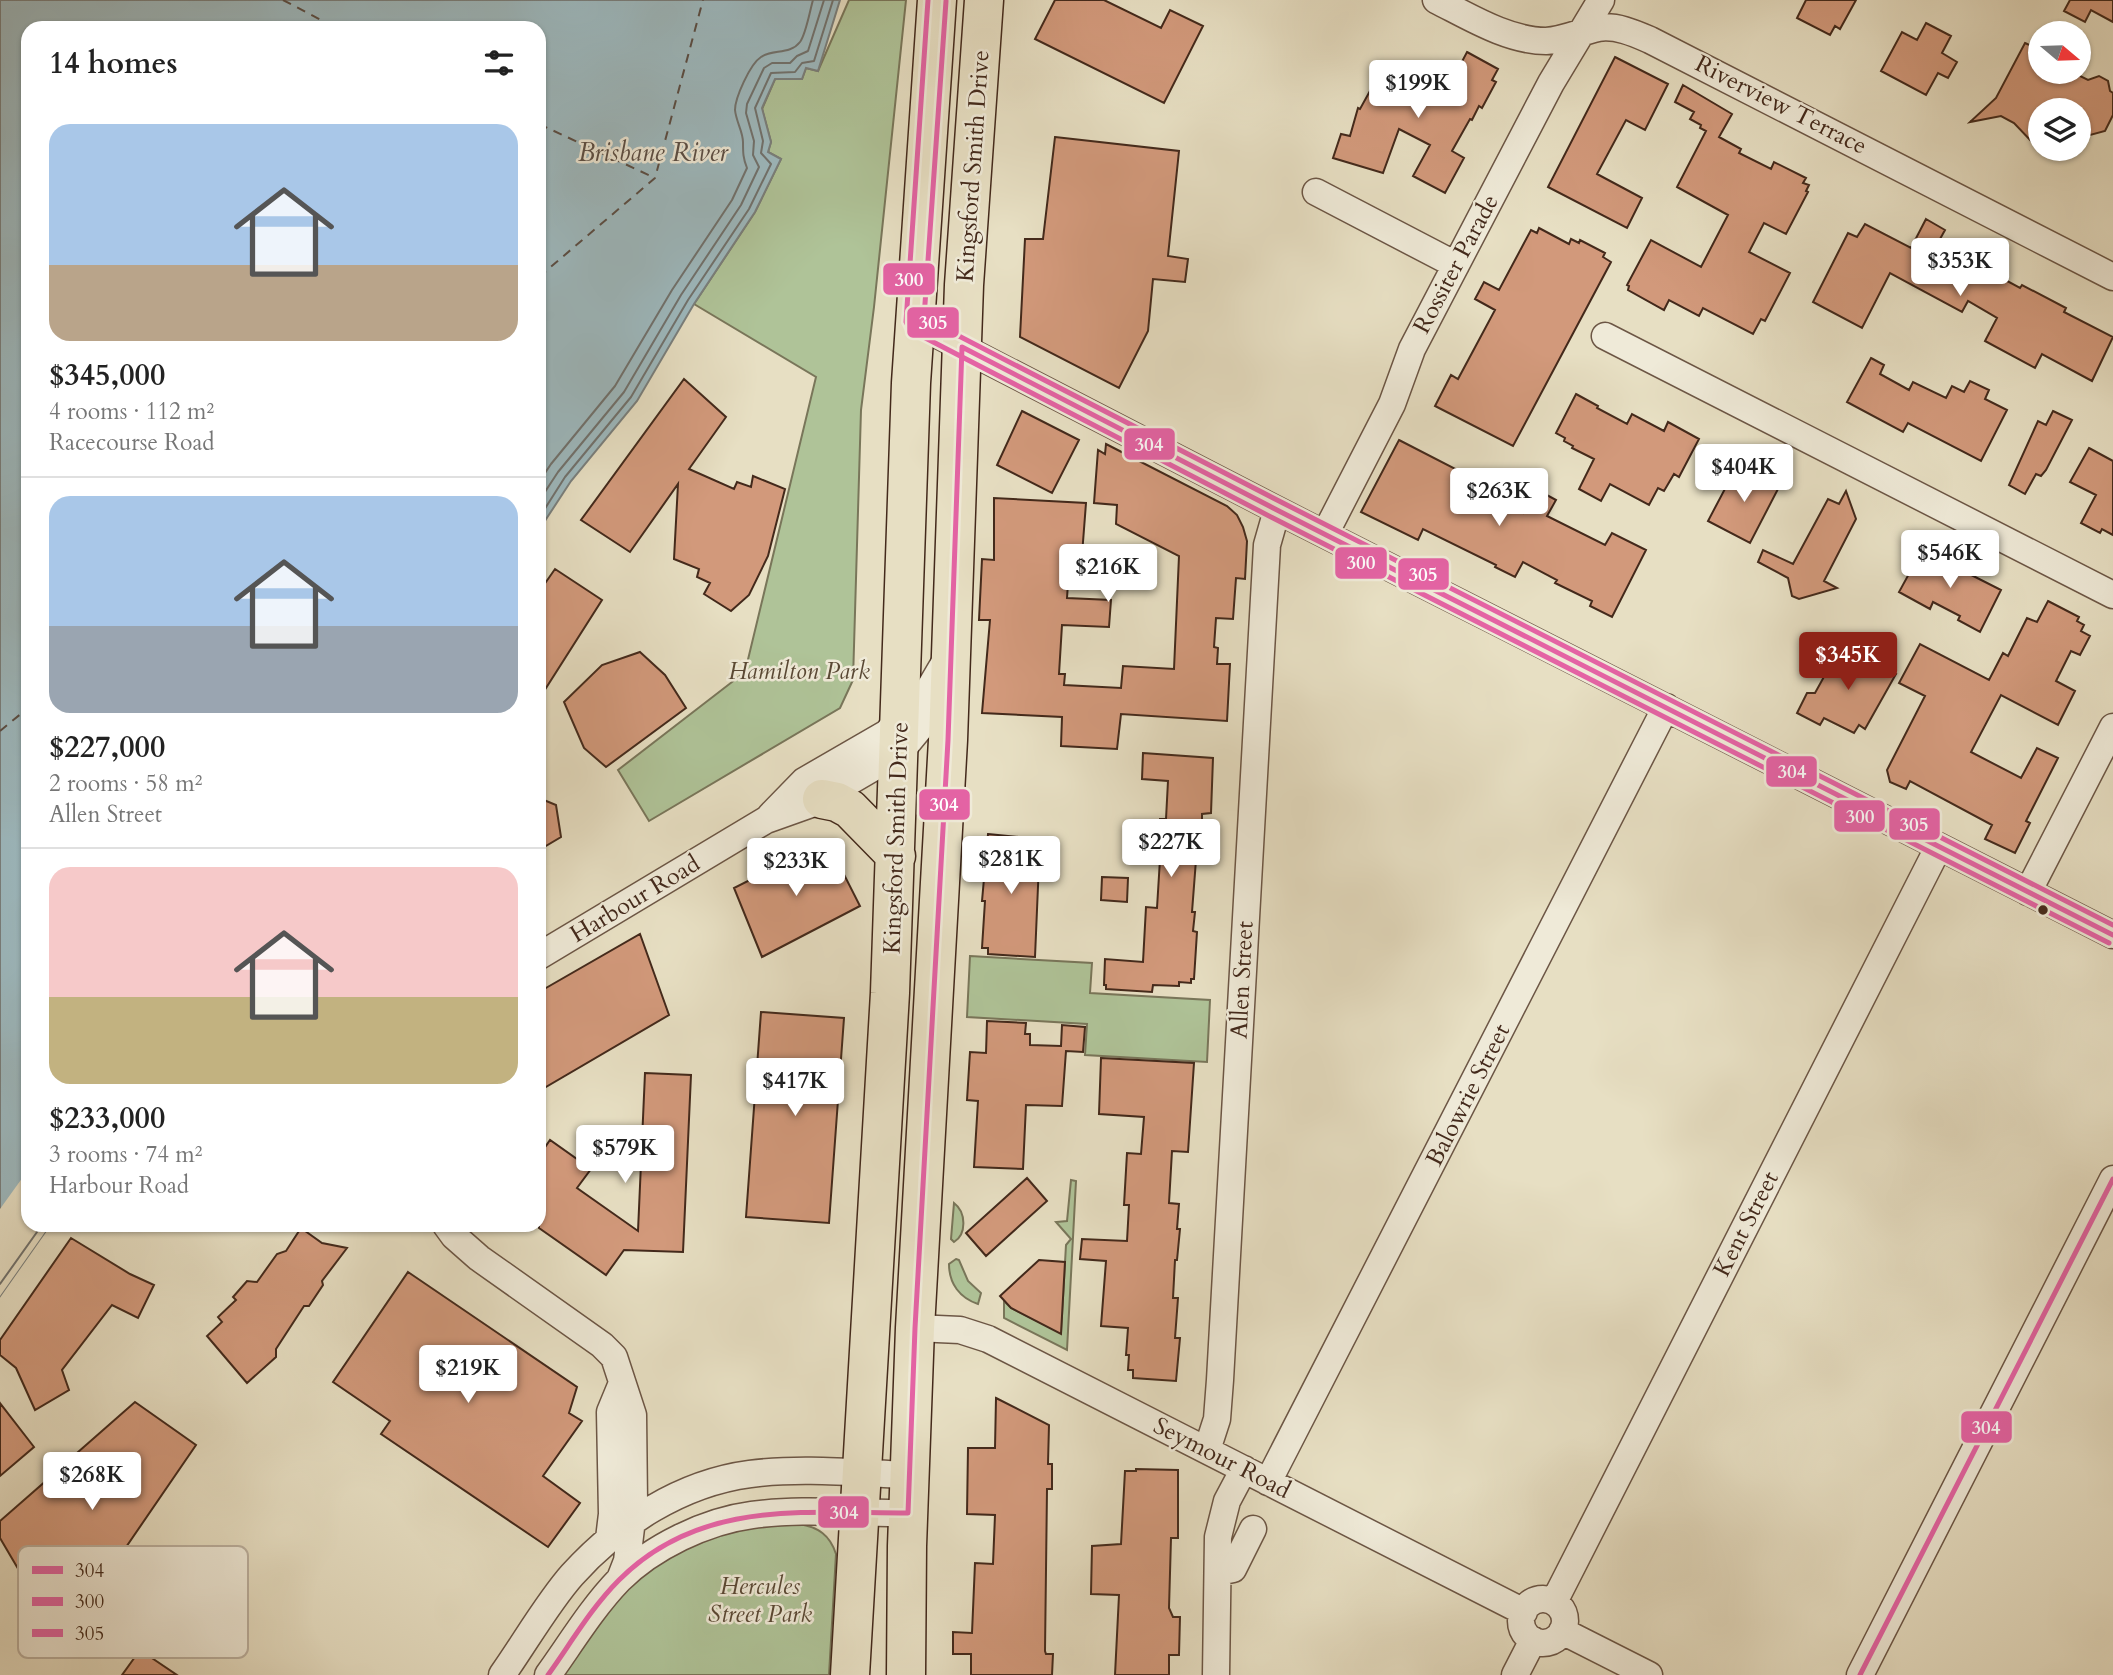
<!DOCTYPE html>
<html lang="en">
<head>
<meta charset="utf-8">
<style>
  :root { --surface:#fff; --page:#f6f6f6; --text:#222; --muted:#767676; --line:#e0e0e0; --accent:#8f2418 }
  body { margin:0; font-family:Cardo,serif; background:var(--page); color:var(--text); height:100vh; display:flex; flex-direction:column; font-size:26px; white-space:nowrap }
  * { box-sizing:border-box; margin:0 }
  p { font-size:23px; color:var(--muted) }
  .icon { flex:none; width:38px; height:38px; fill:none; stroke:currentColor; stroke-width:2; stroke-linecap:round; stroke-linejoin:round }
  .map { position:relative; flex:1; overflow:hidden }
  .details { position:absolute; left:21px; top:21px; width:525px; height:1211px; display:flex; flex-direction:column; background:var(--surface); border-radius:21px; box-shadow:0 2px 5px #0004 }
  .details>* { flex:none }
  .needle { width:46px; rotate:109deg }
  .tools { position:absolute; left:2028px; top:21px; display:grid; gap:14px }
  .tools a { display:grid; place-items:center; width:63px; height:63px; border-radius:50%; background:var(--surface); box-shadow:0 2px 5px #0004; font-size:35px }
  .price { position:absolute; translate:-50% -60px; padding:0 16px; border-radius:7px; background:#fff; color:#222; font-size:23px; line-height:46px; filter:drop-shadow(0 2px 4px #0008) }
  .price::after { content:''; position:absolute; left:50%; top:42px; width:21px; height:16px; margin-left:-10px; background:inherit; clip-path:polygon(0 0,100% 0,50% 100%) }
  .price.active { background:var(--accent); color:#fff }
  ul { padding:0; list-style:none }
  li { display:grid; align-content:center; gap:14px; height:371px; padding:0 28px }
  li+li { border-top:2px solid var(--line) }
  li span { display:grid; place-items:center; height:217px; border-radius:21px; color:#555 }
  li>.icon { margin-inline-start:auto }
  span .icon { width:126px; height:126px; fill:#fffc; stroke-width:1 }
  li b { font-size:30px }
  h2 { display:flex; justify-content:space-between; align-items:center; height:84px; padding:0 28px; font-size:30px }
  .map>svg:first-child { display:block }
  .green { fill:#afc398; stroke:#79765a; stroke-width:2 }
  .water { fill:#9db9bf; stroke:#797f7d; stroke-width:2 }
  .pier { fill:#e7dfc3 }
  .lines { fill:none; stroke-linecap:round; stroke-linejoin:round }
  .shore { stroke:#70716d; stroke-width:2 }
  .ferry { stroke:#5a4d44; stroke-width:2; stroke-dasharray:9 7; stroke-linecap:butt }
  .building { fill:#d2997b; stroke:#43291b; stroke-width:2 }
  .minor-casing { stroke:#6c5645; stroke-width:29 }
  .highway-casing { stroke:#43291b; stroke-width:41 }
  .minor { stroke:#efead8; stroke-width:26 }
  .highway { stroke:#e7dfc3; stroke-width:38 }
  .bus-1-casing { stroke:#efead8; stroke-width:10 }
  .bus-2-casing { stroke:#efead8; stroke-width:10 }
  .bus-3-casing { stroke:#efead8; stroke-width:10 }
  .bus-1 { stroke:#e463a4; stroke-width:5 }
  .bus-2 { stroke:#e463a4; stroke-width:5 }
  .bus-3 { stroke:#e463a4; stroke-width:5 }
  .bus-dot { fill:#43291b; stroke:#efead8; stroke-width:2.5 }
  .labels { text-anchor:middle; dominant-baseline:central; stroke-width:5; stroke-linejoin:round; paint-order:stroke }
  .street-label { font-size:24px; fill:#43291b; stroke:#efead8 }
  .park-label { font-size:24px; font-style:italic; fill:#594834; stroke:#efead8 }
  .water-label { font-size:26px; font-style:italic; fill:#5a4d44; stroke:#efead8 }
  .key { fill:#efead8; stroke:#bbb09f; stroke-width:2 }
  .key-label { font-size:19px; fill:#43291b }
  .line-badge { stroke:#efead8; stroke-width:2.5 }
  .badge-label { font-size:19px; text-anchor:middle; font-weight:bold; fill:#fff }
</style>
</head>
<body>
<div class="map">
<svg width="2113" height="1675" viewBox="0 0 2113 1675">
  <rect width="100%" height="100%" fill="#e7dfc3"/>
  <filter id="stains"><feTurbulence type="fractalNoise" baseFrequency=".00286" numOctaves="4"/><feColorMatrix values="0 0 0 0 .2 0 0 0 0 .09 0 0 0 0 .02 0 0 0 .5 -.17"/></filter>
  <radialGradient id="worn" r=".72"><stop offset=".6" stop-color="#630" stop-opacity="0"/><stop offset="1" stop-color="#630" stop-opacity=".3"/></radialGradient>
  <path class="green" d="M849 0H906L874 307 861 410 853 680 840 708 649 821 618 770 745 672 816 377 694 304 755 212 781 159 768 152 771 142 762 109 775 79H802L806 68 818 71Z
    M970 956 1092 963 1090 993 1210 1000 1207 1062 1085 1055 1087 1024 967 1017Z
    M1071 1180 1076 1181 1067 1350 1004 1318V1301L1011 1308 1061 1333 1066 1245 1071 1239 1056 1222 1067 1221Z
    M954 1203C966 1212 967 1234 954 1242L951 1239Z
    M956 1259 959 1260 968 1281 981 1293 978 1304C960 1298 949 1284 949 1264Z
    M799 1524C818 1527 830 1535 836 1554L829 1675H561C578 1652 594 1627 612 1605 644 1566 696 1537 745 1527 762 1524 781 1525 799 1524Z"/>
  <path class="water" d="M0 0H840L818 71 806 68 802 79H775L762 108 771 142 768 152 781 159 755 212 694 304 637 401 571 481 539 530V28H28V1225H50L0 1296Z"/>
  <path class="pier" d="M28 1170V1225H50L0 1296V1209Z"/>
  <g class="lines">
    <path class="shore" d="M539 482 551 464 615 386 672 290 732 200 747 168C743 158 743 153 743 142 743 132 736 121 735 110 735 98 750 64 761 57 773 49 790 55 800 42 806 34 810 10 813 0
      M539 501 558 472 624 392 681 295 741 205 759 167 753 155 754 141 746 113 747 104 764 68 772 63H790L797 56 808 51 824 0
      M539 518 565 477 631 397 688 300 749 209 771 164 761 153 763 141 755 108 771 73 795 72 802 63 814 61 833 0
      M0 1284 42 1225"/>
    <path class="ferry" d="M283 0 336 28
      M539 124 655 178
      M539 277 655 178 703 0
      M0 731 28 708"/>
  </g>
  <path class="building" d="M1055 0H1104L1161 28 1170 10 1203 26 1164 103 1035 39Z
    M1806 0H1856L1840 29 1835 26 1830 35 1797 18Z
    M2070 0H2113V22L2091 10 2085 22 2064 11Z
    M1926 23 1951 36 1942 53 1957 62 1948 78 1938 73 1926 95 1881 71 1902 32 1917 40Z
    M2025 43 2040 50V72H2072L2088 80 2099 76 2108 81 2110 91 2113 93V115L2105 131 2079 138V110H2037L2033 143 2014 123 2001 116 1970 122 1996 98Z
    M1467 52 1498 69 1492 80 1496 82 1482 108 1479 106 1472 120 1470 119 1452 151 1464 158 1445 193 1413 176 1430 145 1399 129 1383 173 1333 158 1341 134 1350 136 1358 108 1360 109 1386 62 1445 94Z
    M1615 57 1668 84 1645 130 1626 120 1597 174 1642 198 1627 228 1548 187Z
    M1683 85 1732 114 1719 137 1741 149 1739 153 1771 169 1774 162 1806 178 1803 183 1809 185 1806 191 1808 192 1786 234 1764 223 1749 252 1790 273 1765 321 1761 319 1753 334 1703 308 1699 316 1669 300 1664 310 1628 290 1629 286 1627 285 1651 240 1701 267 1728 215 1677 187 1706 131 1700 128 1701 125 1690 119 1694 112 1675 102Z
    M1055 137 1179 151 1168 256 1188 259 1185 282 1153 279 1148 331 1119 388 1020 337 1025 239H1043Z
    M1926 219 1945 230 1935 248 1970 267 1972 262 2020 288 2022 285 2066 308 2064 312 2113 337 2092 381 2042 354 2035 368 1985 341 1997 318 1968 301 1962 312 1890 273 1862 328 1813 302 1848 233 1857 237 1865 224 1911 248Z
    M1539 228 1569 244 1571 239 1579 243 1580 240 1605 253 1603 257 1611 262 1513 446 1435 406 1451 375 1458 379 1495 310 1475 299 1484 282 1499 290 1531 230 1537 233Z
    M1871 358 1884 365 1880 374 1909 390 1913 382 1946 398 1952 386 1964 392 1970 381 1989 390 1985 399 2007 410 1981 461 1908 423 1903 432 1847 402Z
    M684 379 726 417 689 469 734 489 737 482 751 487 753 476 785 489 768 556 749 595 731 611 704 594 710 583 697 577 699 569 674 559 678 484 630 552 581 520Z
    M1576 394 1598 406 1597 408 1627 424 1632 414 1664 431 1668 422 1699 439 1679 477 1674 474 1664 491 1658 488 1649 505 1610 484 1601 501 1579 489 1594 459 1572 448 1573 446 1564 441 1565 438 1556 433Z
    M1022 411 1079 440 1052 493 997 465Z
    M2053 411 2072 420 2046 470 2041 476 2036 474 2025 494 2009 485 2038 421 2046 425Z
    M1399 440 1475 479 1487 487 1484 493 1523 513 1536 489 1556 500 1547 516 1605 545 1612 533 1646 550 1612 617 1590 606 1592 601 1555 583 1557 580 1523 562 1515 577 1495 567 1496 565 1423 529 1418 540 1361 512Z
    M1106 444 1227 506 1237 515 1243 527 1247 541 1245 579 1236 578 1233 619 1216 618 1214 647 1218 648 1217 664H1230L1227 721 1121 714 1117 749 1061 746 1062 717 982 713 990 620H979L982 559 994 560V498L1086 503 1082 555 1070 554 1067 598 1111 600 1109 627 1062 625 1059 674H1065L1064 685 1121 688 1123 666 1174 669 1179 556 1116 524 1117 505 1094 503 1098 450 1105 454Z
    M2089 448 2113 461V535L2102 529 2100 533 2081 523 2096 495 2070 482Z
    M1737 466 1779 487 1750 543 1708 521Z
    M1846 491 1856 519 1824 581 1837 588 1799 599 1792 596 1788 578 1758 562 1763 550 1793 564 1828 499 1839 504Z
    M1922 550 2001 590 1980 632 1958 620 1960 616 1933 602 1930 609 1899 592Z
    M555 569 602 600 539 699V592Z
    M2048 601 2079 617 2077 621 2084 625 2081 631 2090 636 2080 655 2071 651 2056 681 2075 691 2058 725 2001 695 1971 752 2021 778 2037 748 2058 758 2026 821 2030 823 2015 853 1985 839 1992 825 1910 781 1906 789 1890 782 1887 770 1925 696 1899 683 1920 644 1989 680 2003 653 2008 656 2027 618 2037 622Z
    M1841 646 1896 674 1865 729 1859 725 1854 733 1824 718 1820 725 1797 713 1807 693H1815Z
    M640 652 665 675 686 708 606 767 584 748 564 702 602 665Z
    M1143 753 1213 758 1211 813 1202 814V844H1199L1196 860 1192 912H1195L1193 931 1197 932 1194 979H1191V983L1179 982V986L1153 985 1152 992 1106 989V985H1104L1105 959 1143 962 1146 907 1157 908 1161 843H1159L1160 819H1166L1168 781 1142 779Z
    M539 798 556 805 561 837 539 850Z
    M988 834 1040 839 1035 957 988 954V948H982L985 901H982Z
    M827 841 860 906 762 957 734 888Z
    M1102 877 1128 878 1127 902 1101 900Z
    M640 934 669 1015 539 1091V992Z
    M761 1012 844 1018 829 1223 746 1217Z
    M987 1021 1026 1023 1025 1034H1030V1045L1061 1046 1062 1025 1085 1027 1083 1052 1066 1051 1062 1106 1026 1105 1023 1169 974 1167 978 1101 967 1100 970 1052 986 1053Z
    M1101 1058 1194 1063 1188 1152 1172 1151 1169 1203 1179 1204 1177 1229H1180L1177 1260H1175L1173 1298H1178L1175 1338H1180L1176 1381 1133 1378V1370H1128L1129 1355H1126L1128 1328 1101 1326 1106 1261 1080 1259 1082 1239 1127 1241 1129 1205H1124L1127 1153 1141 1154 1144 1117 1099 1114Z
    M645 1073 691 1075 683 1252 624 1250 606 1275 539 1228V1156L550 1140 591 1169 577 1188 638 1231Z
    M1027 1178 1047 1201 986 1256 966 1233Z
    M301 1228 322 1243 347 1248 322 1281 323 1285 309 1306H304L276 1349V1357L247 1383 207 1336 222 1322 218 1317 236 1300 233 1297 247 1281 257 1282 277 1254 286 1251Z
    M71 1238 130 1274 154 1285 138 1318 112 1305 62 1370 69 1390 35 1410 16 1368 0 1355V1340Z
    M1039 1260 1065 1262 1061 1334 1011 1308 1000 1296Z
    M408 1272 577 1387 569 1413 582 1421 543 1476 580 1503 548 1547 381 1434 390 1421 333 1382Z
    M996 1398 1049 1425 1048 1464H1052V1489H1047L1045 1651 1046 1654H1053L1052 1675H971V1654H953V1632L972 1633 975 1563 993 1564 995 1515 967 1514 968 1448H995Z
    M135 1402 196 1445 61 1642 0 1538V1521L55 1473 63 1482 67 1480 61 1467Z
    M0 1403 34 1447 0 1476Z
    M1136 1469 1178 1470V1538H1171L1169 1608 1173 1617H1180L1179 1655H1169V1675H1115L1119 1595 1091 1594 1092 1546 1121 1544 1125 1471H1136Z
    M140 1650 177 1675H122Z"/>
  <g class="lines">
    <defs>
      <path id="minor" d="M1436 0C1468 16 1508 41 1546 41 1564 40 1580 32 1598 28 1616 25 1634 33 1650 40L2113 277
        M1316 192 1456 265
        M915 323 1277 510 2113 935
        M1605 336 2113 595
        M1325 534 1392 404 1412 349 1551 83 1601 0
        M770 816 804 781 887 733 900 718
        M2028 892 2113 727
        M539 956 766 820 811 804 900 752 919 729 926 711 929 689 949 655
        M446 1225 454 1236 479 1258 602 1345 614 1357 633 1415 634 1503 627 1561 620 1579
        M915 1328 960 1330 988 1339 1524 1612
        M1207 1450 1217 1419 1220 1380 1267 545 1277 510
        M1268 1482 1666 707
        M609 1539 612 1514 610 1412 622 1383
        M1218 1572 1233 1569 1253 1529
        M1521 1621a22 22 0 1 1 44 0a22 22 0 1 1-44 0Z
        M1554 1602 1938 848
        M1562 1631 1649 1675
        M502 1675C524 1644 548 1602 572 1575 618 1524 681 1483 750 1474 802 1467 857 1473 910 1475
        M548 1675C571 1643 592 1608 619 1580 652 1547 706 1521 752 1515 803 1508 856 1514 908 1513
        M1216 1675 1218 1537 1227 1501 1244 1469
        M1515 1675 1533 1640
        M1860 1675 2113 1179"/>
      <path id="highway" d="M822 799 837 802 850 809 896 856
        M850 1675 890 993 911 383 937 0
        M906 1675 907 1546 915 1328 948 740 964 285 984 0"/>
    </defs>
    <use href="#minor" class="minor-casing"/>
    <use href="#highway" class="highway-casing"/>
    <use href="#minor" class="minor"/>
    <use href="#highway" class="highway"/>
    <defs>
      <path id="bus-1" d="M548 1675C571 1643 591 1608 619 1580 700 1499 804 1513 908 1513L915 1328 948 740 962 347 1277 510 2113 935
        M1860 1675 2113 1179"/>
      <path id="bus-2" d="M928 0 906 322 910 330 1273 518 2109 943"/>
      <path id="bus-3" d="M946 1 924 318 1281 502 2113 925"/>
    </defs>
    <use href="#bus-1" class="bus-1-casing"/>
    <use href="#bus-2" class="bus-2-casing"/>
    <use href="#bus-3" class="bus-3-casing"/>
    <use href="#bus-1" class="bus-1"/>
    <use href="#bus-2" class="bus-2"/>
    <use href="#bus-3" class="bus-3"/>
  </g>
  <circle class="bus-dot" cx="2043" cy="910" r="6"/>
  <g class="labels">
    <g class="street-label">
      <text transform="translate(1781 105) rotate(27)">Riverview Terrace</text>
      <text transform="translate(973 166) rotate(-86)">Kingsford Smith Drive</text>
      <text transform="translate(1456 264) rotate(-62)">Rossiter Parade</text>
      <text transform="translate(896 838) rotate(-88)">Kingsford Smith Drive</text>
      <text transform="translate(635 899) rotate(-31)">Harbour Road</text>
      <text transform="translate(1242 980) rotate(-87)">Allen Street</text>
      <text transform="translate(1468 1095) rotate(-63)">Balowrie Street</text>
      <text transform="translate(1746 1224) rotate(-63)">Kent Street</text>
      <text transform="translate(1222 1458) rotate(27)">Seymour Road</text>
    </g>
    <g class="park-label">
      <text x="799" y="671">Hamilton Park</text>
      <text x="760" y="1586">Hercules<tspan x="760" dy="28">Street Park</tspan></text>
    </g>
    <g class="water-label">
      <text x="653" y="152">Brisbane River</text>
    </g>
  </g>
  <rect x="18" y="1546" width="230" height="112" rx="10" class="key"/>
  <rect x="32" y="1566" width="31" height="8" fill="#e463a4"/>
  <rect x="32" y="1597" width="31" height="9" fill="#e463a4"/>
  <rect x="32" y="1629" width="31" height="8" fill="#e463a4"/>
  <g class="key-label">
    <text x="75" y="1577">304</text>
    <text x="75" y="1608">300</text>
    <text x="75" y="1640">305</text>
  </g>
  <g class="line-badge">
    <rect x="882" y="262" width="54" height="34" rx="7" fill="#e463a4"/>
    <rect x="906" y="306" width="54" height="33" rx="7" fill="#e463a4"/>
    <rect x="1123" y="427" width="53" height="34" rx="7" fill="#e463a4"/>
    <rect x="1334" y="546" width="54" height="34" rx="7" fill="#e463a4"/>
    <rect x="1397" y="557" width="53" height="34" rx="7" fill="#e463a4"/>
    <rect x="1765" y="755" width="53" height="33" rx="7" fill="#e463a4"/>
    <rect x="918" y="788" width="53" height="33" rx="7" fill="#e463a4"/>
    <rect x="1833" y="799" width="53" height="34" rx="7" fill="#e463a4"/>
    <rect x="1888" y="807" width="53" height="34" rx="7" fill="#e463a4"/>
    <rect x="1960" y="1410" width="53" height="34" rx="7" fill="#e463a4"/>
    <rect x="817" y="1495" width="53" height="34" rx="7" fill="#e463a4"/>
  </g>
  <g class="badge-label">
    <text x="909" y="286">300</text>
    <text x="933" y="329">305</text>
    <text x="1149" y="451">304</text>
    <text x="1361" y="569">300</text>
    <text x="1423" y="581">305</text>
    <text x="1792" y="778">304</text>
    <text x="944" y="811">304</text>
    <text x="1860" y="823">300</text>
    <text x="1914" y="831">305</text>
    <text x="1986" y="1434">304</text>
    <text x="844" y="1519">304</text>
  </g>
  <rect width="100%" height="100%" filter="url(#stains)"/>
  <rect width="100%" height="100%" fill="url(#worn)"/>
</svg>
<div class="tools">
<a><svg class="needle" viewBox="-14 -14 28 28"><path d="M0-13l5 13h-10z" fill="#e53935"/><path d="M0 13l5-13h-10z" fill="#767676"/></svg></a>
<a><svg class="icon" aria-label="layers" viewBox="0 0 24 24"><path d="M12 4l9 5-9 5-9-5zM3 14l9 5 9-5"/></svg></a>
</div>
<b class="price" style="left:1418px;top:120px">$199K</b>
<b class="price" style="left:1960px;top:298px">$353K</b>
<b class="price" style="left:1744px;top:504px">$404K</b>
<b class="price" style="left:1499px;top:528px">$263K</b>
<b class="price" style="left:1950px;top:590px">$546K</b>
<b class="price" style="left:1108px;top:604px">$216K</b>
<b class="price active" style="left:1848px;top:692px">$345K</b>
<b class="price" style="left:1171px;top:879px">$227K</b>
<b class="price" style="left:1011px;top:896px">$281K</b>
<b class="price" style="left:796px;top:898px">$233K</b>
<b class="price" style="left:795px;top:1118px">$417K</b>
<b class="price" style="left:625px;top:1185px">$579K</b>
<b class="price" style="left:468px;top:1405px">$219K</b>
<b class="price" style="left:92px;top:1512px">$268K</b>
<section class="details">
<h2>14 homes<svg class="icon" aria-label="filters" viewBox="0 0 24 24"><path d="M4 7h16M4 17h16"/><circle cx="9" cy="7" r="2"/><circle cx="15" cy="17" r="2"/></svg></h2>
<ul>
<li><span style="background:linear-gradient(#a9c7e8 65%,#b9a48a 0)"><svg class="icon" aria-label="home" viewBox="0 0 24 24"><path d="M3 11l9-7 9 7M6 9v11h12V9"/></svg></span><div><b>$345,000</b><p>4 rooms · 112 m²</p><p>Racecourse Road</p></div></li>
<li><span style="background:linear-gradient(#a9c7e8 60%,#9aa5b1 0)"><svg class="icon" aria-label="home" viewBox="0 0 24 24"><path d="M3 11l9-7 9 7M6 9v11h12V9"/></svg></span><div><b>$227,000</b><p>2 rooms · 58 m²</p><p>Allen Street</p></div></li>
<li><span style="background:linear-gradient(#f6c9c9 60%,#c2b280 0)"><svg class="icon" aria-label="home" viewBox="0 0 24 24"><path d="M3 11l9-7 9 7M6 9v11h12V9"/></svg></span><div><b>$233,000</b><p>3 rooms · 74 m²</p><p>Harbour Road</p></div></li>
</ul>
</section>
</div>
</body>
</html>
